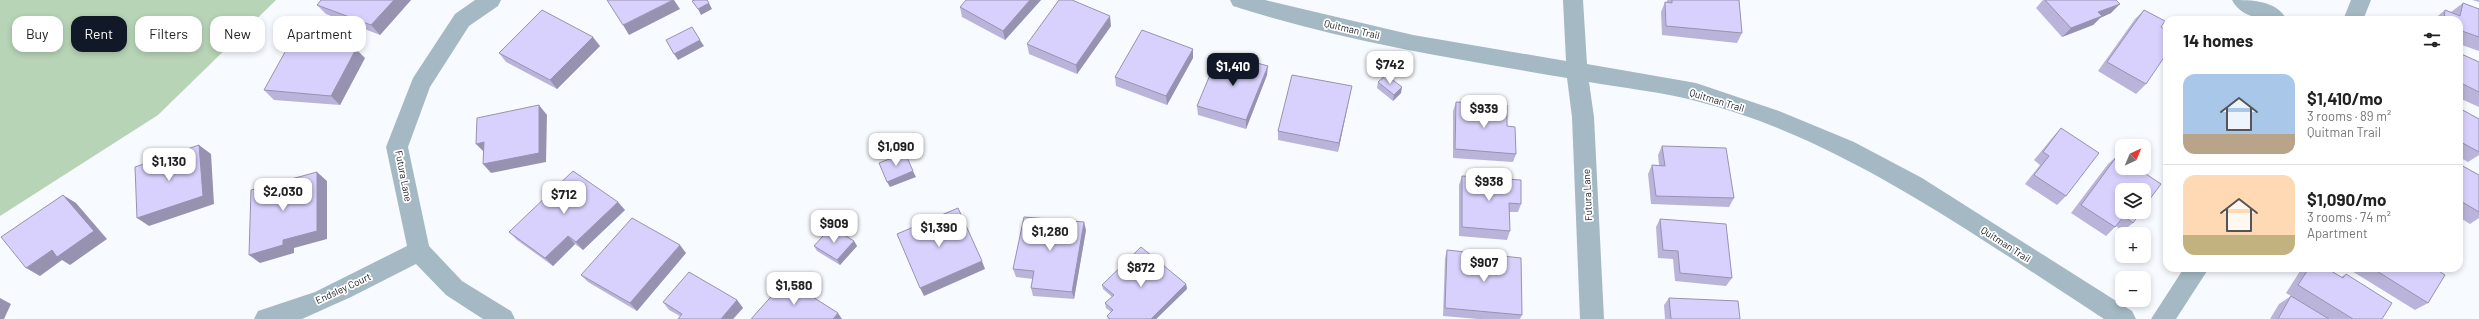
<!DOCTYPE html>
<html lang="en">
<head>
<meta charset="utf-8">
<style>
  :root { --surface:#fff; --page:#f6f6f6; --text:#222; --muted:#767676; --line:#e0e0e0; --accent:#111827 }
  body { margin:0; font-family:Barlow,sans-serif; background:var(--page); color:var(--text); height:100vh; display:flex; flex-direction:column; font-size:15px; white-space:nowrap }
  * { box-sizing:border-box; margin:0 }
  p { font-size:13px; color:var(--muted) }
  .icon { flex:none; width:22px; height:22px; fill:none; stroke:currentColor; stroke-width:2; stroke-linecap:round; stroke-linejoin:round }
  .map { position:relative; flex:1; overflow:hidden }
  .side { position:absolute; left:2163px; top:16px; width:300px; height:256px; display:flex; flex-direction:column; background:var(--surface); border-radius:12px; box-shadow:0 2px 6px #0003 }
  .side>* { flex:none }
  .hud { position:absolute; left:12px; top:16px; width:380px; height:36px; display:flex; gap:8px }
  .needle { width:26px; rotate:44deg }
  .buttons { position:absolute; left:2115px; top:139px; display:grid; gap:8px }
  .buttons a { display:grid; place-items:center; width:36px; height:36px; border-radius:8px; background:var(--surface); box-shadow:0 2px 6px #0003; font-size:20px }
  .price { position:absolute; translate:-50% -34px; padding:0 9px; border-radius:8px; background:#fff; color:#222; font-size:13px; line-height:26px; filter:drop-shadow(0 1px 2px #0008) }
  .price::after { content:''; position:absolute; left:50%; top:24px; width:12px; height:9px; margin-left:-6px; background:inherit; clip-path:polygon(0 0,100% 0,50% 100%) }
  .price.current { background:var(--accent); color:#fff }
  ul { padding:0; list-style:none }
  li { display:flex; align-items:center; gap:12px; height:100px; padding:0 20px }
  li+li { border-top:1px solid var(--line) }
  li span { display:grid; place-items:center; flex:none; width:112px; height:80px; border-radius:12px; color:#555 }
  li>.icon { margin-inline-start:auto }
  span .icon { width:48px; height:48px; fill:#fffc; stroke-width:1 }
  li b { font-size:17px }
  h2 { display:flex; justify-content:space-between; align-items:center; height:48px; padding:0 20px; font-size:17px }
  .pill { padding:0 14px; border-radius:12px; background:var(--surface); box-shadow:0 2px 6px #0003; font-size:14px; line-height:36px }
  .pill.current { background:var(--accent); color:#fff }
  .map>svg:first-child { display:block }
  .green { fill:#b7d4b6 }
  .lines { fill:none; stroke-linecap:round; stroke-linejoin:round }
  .minor { fill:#a4b9c3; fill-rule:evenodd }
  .wall { fill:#bbb4da }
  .shaded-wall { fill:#9892b1 }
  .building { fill:#d9d1fd; stroke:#9892b1 }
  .labels { text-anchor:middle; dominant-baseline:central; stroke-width:3.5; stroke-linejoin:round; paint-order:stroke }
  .street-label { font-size:10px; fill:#1c1d21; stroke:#fff }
</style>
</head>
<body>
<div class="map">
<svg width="2479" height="319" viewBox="0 0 2479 319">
  <rect width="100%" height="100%" fill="#f7fafe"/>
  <path class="green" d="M0 0H276L158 115 0 216Z"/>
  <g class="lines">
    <path class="minor" d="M475 0H501L498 6 469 26 430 87 408 147 429 246 462 281 511 311 515 319H483L446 295 416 264 351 297 302 319H254L258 311 315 292 407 246 386 147 413 78 455 14Z
      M1230 0H1265L1413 35 1566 61 1563 0H1583L1587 64 1696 83 1779 111 1854 142 1922 178 2132 311 2136 319H2104C1978 238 1843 138 1696 101 1661 92 1624 88 1589 82L1594 117 1604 319H1580L1572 117 1567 78C1455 59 1341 41 1233 6Z
      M2232 0C2251 0 2277 0 2287 20 2268 20 2242 20 2232 0Z
      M2351 0H2371L2363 20H2343Z
      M2184 268H2209L2176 319H2151Z"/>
  </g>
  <path class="wall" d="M411 0 380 35 326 14 317 5Z
    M1041 0 1005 40 962 17 960 7Z
    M1667 0H1739L1742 33 1737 43 1662 35 1661 12 1665 2 1667 3Z
    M2043 0H2116L2111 13 2100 18 2093 25 2062 37 2036 8Z
    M2472 0H2479V2Z
    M2463 3 2479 9V51L2459 44V20H2433L2445 10 2451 12Z
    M2144 10 2161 27 2146 84 2136 94 2098 71 2135 19Z
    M1111 26 1077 74 1029 54 1027 44Z
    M600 46 557 89 506 62 499 53Z
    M2459 53 2479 62V107L2459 98Z
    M365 58 340 105 274 100 264 90Z
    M1193 58 1167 105 1116 86 1115 77Z
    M1267 75 1246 129 1198 115 1197 106Z
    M1378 82 1401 93 1393 101 1377 88Z
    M1350 95 1338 152 1278 140V131Z
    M1456 102 1507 126 1516 154 1513 162 1453 158V111Z
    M2459 108 2479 119V155L2468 162 2459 157Z
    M2061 128 2066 196 2057 205 2025 184 2040 165 2034 160 2053 137Z
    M1662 146 1734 198 1729 207 1651 204 1648 174 1652 165H1659L1658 155Z
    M2117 156 2133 223 2123 231 2116 226 2106 236 2071 213 2108 164Z
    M2459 164 2479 175V218L2470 224 2459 217Z
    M1462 176 1521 204 1518 212H1509L1510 231 1507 240 1459 236V185Z
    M625 210 583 250 575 244 553 266 517 240 509 232Z
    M1660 219 1732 278 1726 286 1675 281 1673 259 1658 258 1656 227Z
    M1086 230 1074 299 1033 296 1031 288 1033 279 1016 277 1013 269Z
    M854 241 857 246 840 265 817 251 814 246Z
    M1447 250 1522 315 1520 319H1478L1443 316 1445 258Z
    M686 253 637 311 588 282 581 275Z
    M2302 268H2326L2341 277 2346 274 2382 319H2270L2279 304 2291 296 2286 293Z
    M2347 268H2434L2428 303 2415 310Z
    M1186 284 1187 289 1156 319H1108L1107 316 1111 312 1106 308 1105 303 1112 297 1103 289 1102 285Z
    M1669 298 1740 319H1665L1664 305Z
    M737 300 743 308 733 319H678L680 316 669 310 663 302Z"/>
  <path class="shaded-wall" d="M394 0H411L380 35 371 25Z
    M673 0H674L680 9 629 35 623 25Z
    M1030 0H1041L1005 40 1003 31Z
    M709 3 712 9 701 15 698 9Z
    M2120 4 2111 13 2100 18 2093 25 2062 37 2071 28 2098 12Z
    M1110 16 1111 26 1077 74 1076 65Z
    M593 37 600 46 557 89 550 80Z
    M700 40 704 46 678 60 674 54Z
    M356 49 365 58 340 105 331 96Z
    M1193 49V58L1167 105 1166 96Z
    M1268 66 1267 75 1246 129V120Z
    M1352 86 1350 95 1338 152 1339 143Z
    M1402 87 1401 93 1393 101 1394 95Z
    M539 105 547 115 546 162 491 173 483 164Z
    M484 142V152L476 144Z
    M199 145 211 154 214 204 149 226 137 218Z
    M913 171 916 177 890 187 887 182Z
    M317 172 327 181V239L294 248V253L260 263 249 255Z
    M63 195 76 203 107 239 70 265 62 260 40 276 26 268 52 250Z
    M618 202 625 210 583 250 576 242Z
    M1084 222 1086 230 1074 299 1072 292Z
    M568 236 575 244 553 266 545 258Z
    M854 241 857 246 840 265 837 260Z
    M680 245 686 253 637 311 630 303Z
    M982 261 985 269 924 296 920 288Z
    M1186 284 1187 289 1156 319H1151Z
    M0 298 11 304 4 319H0Z
    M737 300 743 308 733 319H721Z
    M838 313 842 319H833Z"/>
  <path class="building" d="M321 0H394L371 25 317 5Z
    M607 0H673L623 25Z
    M695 0H707L709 3 698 9 692 1Z
    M966 0H1030L1003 31 960 7Z
    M1059 0H1072L1110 16 1076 65 1027 44Z
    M1672 0H1739L1742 33 1666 26 1665 2 1672 3Z
    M2045 0H2116L2120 4 2098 12 2102 16 2071 28Z
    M2463 3 2479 9V37L2459 30V20H2444L2445 10 2460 16Z
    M542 10 593 37 550 80 499 53Z
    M2144 10 2165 21 2161 27 2167 31V53L2146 84 2107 62Z
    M692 27 700 40 674 54 666 40Z
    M1142 30 1193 49 1166 96 1115 77Z
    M290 43 356 49 331 96 264 90Z
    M2459 53 2479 62V92L2459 82Z
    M1235 57 1268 66 1246 120 1197 106 1217 58 1233 62Z
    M1292 75 1352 86 1339 143 1278 131Z
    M1386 75 1402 87 1394 95 1378 82Z
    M1456 102 1507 105V126L1515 127 1516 154 1455 149Z
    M539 105V153L483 164 484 142 476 144 477 118Z
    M2459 108 2479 119V152L2459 141Z
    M2061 128 2099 153 2066 196 2034 175 2049 156 2043 152Z
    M199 145 203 196 137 218 135 167Z
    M1662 146 1726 148 1734 198 1656 196 1652 165 1665 166Z
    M905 153 913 171 887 182 879 163Z
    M2117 156 2122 159V168H2137L2161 184 2144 207V190H2122V212H2141L2133 223 2124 216 2115 227 2081 205Z
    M2459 164 2479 175V212L2459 200Z
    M573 171 618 202 576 242 568 236 545 258 509 232Z
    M317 172V231L283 240V245L249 255 251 190Z
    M1462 176 1521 180V204L1509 203 1510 231 1462 227Z
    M63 195 94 231 57 257 52 250 26 268 1 237Z
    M958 208 982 261 920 288 897 234Z
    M1024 217 1084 222 1072 292 1031 288 1034 271 1013 269Z
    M632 218 680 245 630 303 581 275Z
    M1660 219 1726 224 1732 278 1680 273 1678 251 1663 250Z
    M831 227 854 241 837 260 814 246Z
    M1141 247 1186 284 1151 319H1110L1107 316 1113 310 1105 303 1114 295 1102 285Z
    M1447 250 1521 258 1522 315 1445 308Z
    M2309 268H2326L2343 278 2346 274 2392 303 2382 319H2353L2298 285Z
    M2372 268H2434L2445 275 2428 303Z
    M689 272 737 300 721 319H678L682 314 663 302Z
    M786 280 838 313 833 319H751Z
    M2291 296 2329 319H2278Z
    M1669 298 1738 301 1740 319H1671Z"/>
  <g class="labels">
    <g class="street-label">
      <text transform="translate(1352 29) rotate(13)">Quitman Trail</text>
      <text transform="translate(1717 100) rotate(17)">Quitman Trail</text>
      <text transform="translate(404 176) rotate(79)">Futura Lane</text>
      <text transform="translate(1587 195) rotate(-93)">Futura Lane</text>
      <text transform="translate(2006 244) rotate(33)">Quitman Trail</text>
      <text transform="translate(343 288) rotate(-25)">Endsley Court</text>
    </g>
  </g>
</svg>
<div class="buttons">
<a><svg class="needle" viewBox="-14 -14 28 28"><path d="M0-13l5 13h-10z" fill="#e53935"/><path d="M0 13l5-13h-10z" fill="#767676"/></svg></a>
<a><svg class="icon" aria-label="layers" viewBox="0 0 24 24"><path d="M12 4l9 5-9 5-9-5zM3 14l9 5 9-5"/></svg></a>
<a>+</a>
<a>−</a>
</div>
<b class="price" style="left:1390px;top:85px">$742</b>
<b class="price current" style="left:1233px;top:87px">$1,410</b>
<b class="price" style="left:1484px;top:129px">$939</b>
<b class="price" style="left:896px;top:167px">$1,090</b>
<b class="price" style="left:169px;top:182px">$1,130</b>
<b class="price" style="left:1489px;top:202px">$938</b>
<b class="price" style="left:283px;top:212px">$2,030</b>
<b class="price" style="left:564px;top:215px">$712</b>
<b class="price" style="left:834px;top:244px">$909</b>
<b class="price" style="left:939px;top:248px">$1,390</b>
<b class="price" style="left:1050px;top:252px">$1,280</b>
<b class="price" style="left:1484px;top:283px">$907</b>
<b class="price" style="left:1141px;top:288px">$872</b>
<b class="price" style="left:794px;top:306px">$1,580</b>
<div class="hud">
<a class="pill">Buy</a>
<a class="pill current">Rent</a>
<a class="pill">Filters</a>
<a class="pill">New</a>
<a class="pill">Apartment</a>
</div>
<section class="side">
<h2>14 homes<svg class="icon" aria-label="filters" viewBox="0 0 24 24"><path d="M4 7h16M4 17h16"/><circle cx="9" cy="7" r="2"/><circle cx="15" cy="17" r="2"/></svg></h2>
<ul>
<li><span style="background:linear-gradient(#a9c7e8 75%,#b9a48a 0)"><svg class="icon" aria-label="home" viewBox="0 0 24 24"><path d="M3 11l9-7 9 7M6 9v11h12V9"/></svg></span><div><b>$1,410/mo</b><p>3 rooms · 89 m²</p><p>Quitman Trail</p></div></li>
<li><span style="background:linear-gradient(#ffd9b3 75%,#c2b280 0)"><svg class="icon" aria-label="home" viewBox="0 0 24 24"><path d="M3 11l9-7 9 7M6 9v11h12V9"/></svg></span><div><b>$1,090/mo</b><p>3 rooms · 74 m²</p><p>Apartment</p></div></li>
</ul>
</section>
</div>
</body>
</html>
